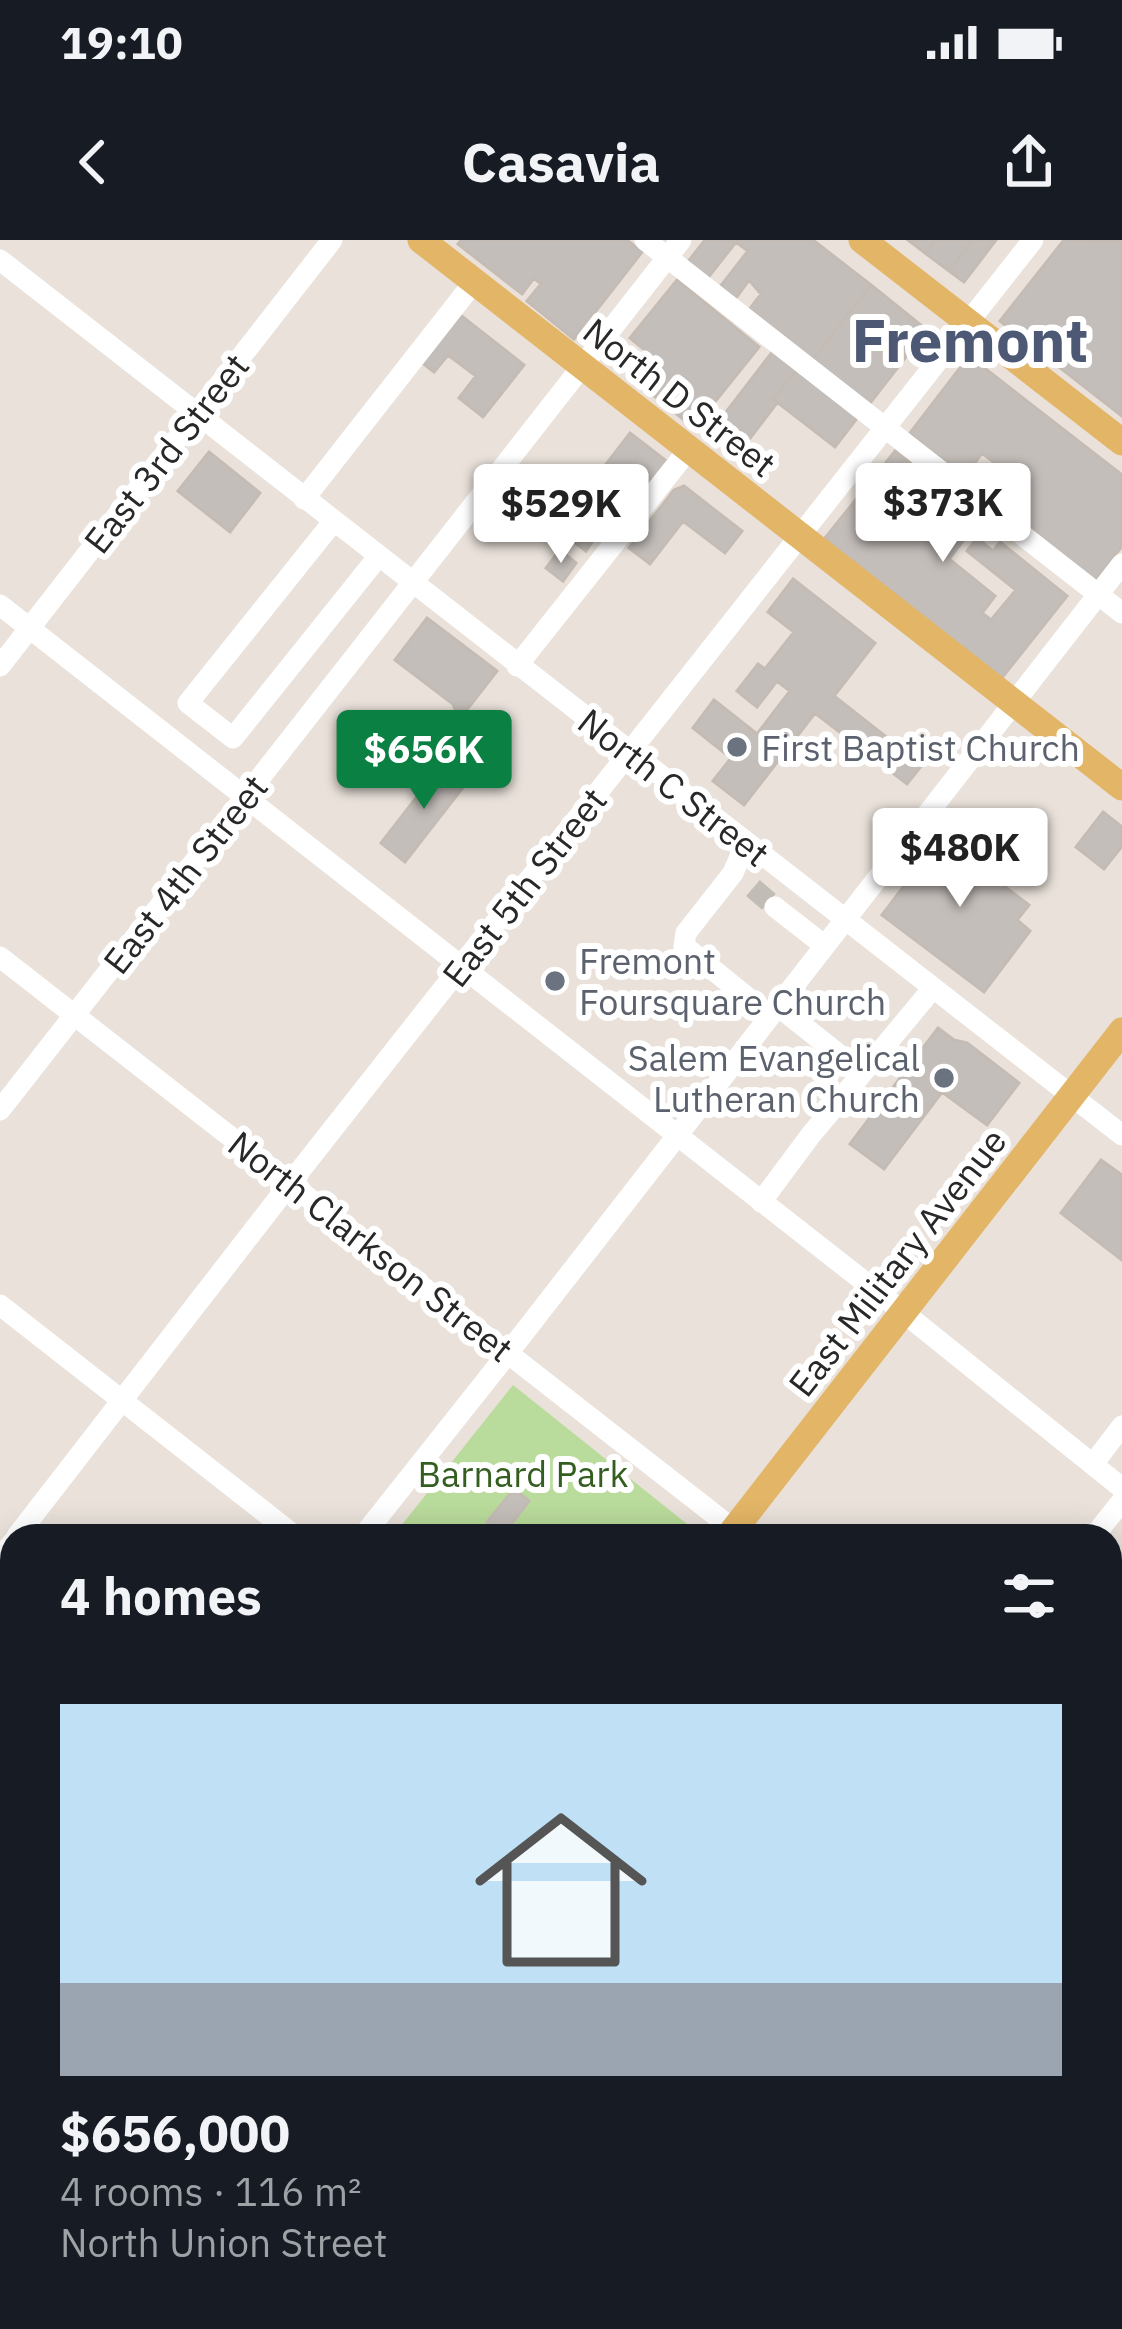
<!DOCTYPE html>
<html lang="en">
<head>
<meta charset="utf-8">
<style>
  :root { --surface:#171b24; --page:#20242c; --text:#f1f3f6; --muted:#9ea1a6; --line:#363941; --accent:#0b8043 }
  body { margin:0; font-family:"IBM Plex Sans",sans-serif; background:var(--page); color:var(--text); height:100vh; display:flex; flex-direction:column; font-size:45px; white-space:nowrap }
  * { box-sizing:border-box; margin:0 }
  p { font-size:39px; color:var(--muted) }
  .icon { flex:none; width:66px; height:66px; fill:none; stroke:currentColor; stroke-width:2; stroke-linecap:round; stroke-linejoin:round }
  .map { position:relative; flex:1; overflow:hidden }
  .panel { position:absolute; left:0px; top:1284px; width:1122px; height:807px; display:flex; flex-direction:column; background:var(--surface); border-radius:36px 36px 0 0; box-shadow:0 6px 30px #0003 }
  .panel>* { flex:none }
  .price { position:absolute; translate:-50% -102px; padding:0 27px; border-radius:12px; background:#fff; color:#222; font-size:39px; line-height:78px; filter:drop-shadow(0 3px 6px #0008) }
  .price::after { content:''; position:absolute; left:50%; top:72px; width:36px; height:27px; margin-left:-18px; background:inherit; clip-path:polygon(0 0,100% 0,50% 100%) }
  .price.current { background:var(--accent); color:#fff }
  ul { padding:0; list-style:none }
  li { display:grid; align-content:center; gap:24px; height:636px; padding:0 60px }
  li+li { border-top:3px solid var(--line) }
  li span { display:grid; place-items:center; height:372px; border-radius:0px; color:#555 }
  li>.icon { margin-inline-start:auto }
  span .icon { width:216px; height:216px; fill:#fffc; stroke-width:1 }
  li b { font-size:51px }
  h2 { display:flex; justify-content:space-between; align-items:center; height:144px; padding:0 60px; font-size:51px }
  .status { display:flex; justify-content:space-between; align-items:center; height:84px; padding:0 60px; background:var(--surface); direction:ltr }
  .status svg { height:33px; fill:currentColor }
  header { display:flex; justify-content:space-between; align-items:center; height:156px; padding:0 60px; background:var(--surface); font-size:54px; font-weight:700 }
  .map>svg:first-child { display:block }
  .education { fill:#e9dbcb }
  .green { fill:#b9db9b }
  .building { fill:#c4beba; stroke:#c4bcb4; stroke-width:3 }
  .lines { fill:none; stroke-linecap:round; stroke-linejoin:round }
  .minor-tunnel { stroke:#c2bcb6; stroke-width:21; stroke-dasharray:21 10; stroke-linecap:butt }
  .path { stroke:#c3c3c3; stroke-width:3; stroke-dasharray:9 6; stroke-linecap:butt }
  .minor { stroke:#fff; stroke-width:21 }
  .major { stroke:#e3b566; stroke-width:27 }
  .worship-dot { fill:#6b7280; stroke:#fff; stroke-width:4.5 }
  .labels { text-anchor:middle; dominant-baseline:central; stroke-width:12; stroke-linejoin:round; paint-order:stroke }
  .street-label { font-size:36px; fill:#282828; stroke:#fff }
  .worship-label { font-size:36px; fill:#5b616d; stroke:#fff; text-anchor:start }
  .park-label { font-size:36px; fill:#345d20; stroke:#fff }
  .town-label { font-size:60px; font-weight:bold; fill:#4d5974; stroke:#fff }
</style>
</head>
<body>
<div class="status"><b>19:10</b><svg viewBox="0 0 49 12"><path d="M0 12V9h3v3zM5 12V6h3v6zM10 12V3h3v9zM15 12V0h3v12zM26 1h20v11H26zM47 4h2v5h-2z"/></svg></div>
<header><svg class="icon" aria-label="back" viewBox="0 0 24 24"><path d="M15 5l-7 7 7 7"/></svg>Casavia<svg class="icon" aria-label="share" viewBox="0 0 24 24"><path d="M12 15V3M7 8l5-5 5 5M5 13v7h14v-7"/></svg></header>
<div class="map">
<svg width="1122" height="2089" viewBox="0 0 1122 2089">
  <rect width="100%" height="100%" fill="#e9e1da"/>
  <path class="education" d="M1110 1601 1122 1611V2089H517L524 2079H1110Z"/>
  <path class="green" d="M513 1145 692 1288 686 1296H393Z"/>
  <path class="building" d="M461 0H627L642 12 574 99 527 61 541 44 534 38 522 54 458 4Z
    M705 0H813L871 45 810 123 746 74 761 54 749 40 730 66 719 48 748 11 736 2 707 39 687 23Z
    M908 0H935L925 13Z
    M935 0H973L949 31 925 13Z
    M973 0H996L964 42 949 31Z
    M1064 0 1122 1V176L1000 81Z
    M677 40 759 107 694 188 643 147 662 124 630 98Z
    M871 45 927 90 867 167 810 123Z
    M459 74 524 125 483 177 459 158 476 136 448 115 434 132 421 122Z
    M773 111 797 129 773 159 777 163 741 210 713 189Z
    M969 116 1122 235V306L1093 343 1002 273 1023 245 982 213 965 236 910 193Z
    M797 129 858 177 835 207 773 159Z
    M630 193 669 223 619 288 580 258Z
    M895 211 980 279 949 319 995 356 982 373 991 380 1016 350 967 311 977 298 993 311 1000 302 1067 356 1001 439 825 298Z
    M209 212 260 253 230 292 178 251Z
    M684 246 742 291 725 313 683 281 650 324 629 308 674 250Z
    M579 287 594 299 586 311 570 299Z
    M560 310 576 323 563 341 546 328Z
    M793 339 875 403 834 456 922 525 907 544 815 473 744 565 713 541 731 518 693 488 714 460 757 494 790 451 777 441 757 467 737 451 758 424 765 429 794 392 768 372Z
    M427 378 497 431 459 480 453 464 395 420Z
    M444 522 468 541 405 622 381 603Z
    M1103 572 1122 587V606L1104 629 1076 607Z
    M957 576 981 594 965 616 1029 665 1017 680 1030 691 984 752 882 675Z
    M938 788 954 800 967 803 1019 843 987 885 942 852 884 929 850 904Z
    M1101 920 1122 935V1020L1061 973Z
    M514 1249 529 1261 502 1296 487 1282Z
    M1110 1800 1122 1810V1906L1110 1897Z
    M1110 2026 1122 2035 1121 2089H1112L1099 2079H1110Z"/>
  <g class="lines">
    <path class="minor-tunnel" d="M753 648 775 667"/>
    <path class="path" d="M1110 1962 1122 1972
      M756 2079 769 2089
      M893 2079V2089
      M583 2089 588 2081 600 2089
      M715 2089 723 2079
      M829 2089 837 2079
      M936 2089 938 2079"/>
    <path class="minor" d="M645 0 1122 373
      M0 20 1122 895
      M304 259 474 42
      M333 282 188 463 233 498 378 317
      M0 365 903 1072 1122 1248
      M0 426 332 0
      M517 426 689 209
      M746 603 733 633 686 693 684 706 770 776
      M775 667 825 706
      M0 717 742 1296
      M778 766 862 833
      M0 870 681 0
      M761 962 810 896 933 748
      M0 1065 295 1296
      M1093 1224 1122 1186
      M17 1296 291 942 1033 0
      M363 1296 508 1113 1122 324
      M1094 1296 1122 1261
      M0 1318 12 1303
      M0 1413 12 1422
      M1110 1586 1122 1595
      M0 1623 12 1631
      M1110 1649 1122 1658
      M0 1665 12 1673
      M1110 1717 1122 1726
      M0 1761 12 1746
      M0 1836 12 1845
      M0 2016 12 2024
      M484 2089 491 2079"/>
    <path class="major" d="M421 0 1122 547
      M862 0 1122 202
      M729 1296 1122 791
      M108 2089 116 2079"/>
  </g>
  <g class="worship-dot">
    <circle cx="737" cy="507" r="12"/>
    <circle cx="555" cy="741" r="12"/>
    <circle cx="944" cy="838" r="12"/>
  </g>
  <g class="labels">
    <g class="street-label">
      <text transform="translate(680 157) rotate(38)">North D Street</text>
      <text transform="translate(166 213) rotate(-52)">East 3rd Street</text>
      <text transform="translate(674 547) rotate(38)">North C Street</text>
      <text transform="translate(185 634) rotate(-52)">East 4th Street</text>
      <text transform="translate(524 647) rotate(-52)">East 5th Street</text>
      <text transform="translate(371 1006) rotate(38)">North Clarkson Street</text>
      <text transform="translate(897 1022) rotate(-52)">East Military Avenue</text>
    </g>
    <g class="worship-label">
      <text x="761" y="507">First Baptist Church</text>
      <text x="579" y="720">Fremont<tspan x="579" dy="41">Foursquare Church</tspan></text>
      <text x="920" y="817" text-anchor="end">Salem Evangelical<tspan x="920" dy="41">Lutheran Church</tspan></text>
    </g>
    <g class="park-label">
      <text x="523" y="1233">Barnard Park</text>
    </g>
    <g class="town-label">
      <text x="970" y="99">Fremont</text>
    </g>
  </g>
</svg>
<b class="price" style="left:943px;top:325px">$373K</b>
<b class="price" style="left:561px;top:326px">$529K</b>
<b class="price current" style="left:424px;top:572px">$656K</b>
<b class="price" style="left:960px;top:670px">$480K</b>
<section class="panel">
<h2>4 homes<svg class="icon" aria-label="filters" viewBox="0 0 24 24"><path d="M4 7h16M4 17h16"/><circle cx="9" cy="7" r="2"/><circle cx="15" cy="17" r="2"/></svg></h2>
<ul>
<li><span style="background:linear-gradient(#bfe0f5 75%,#9aa5b1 0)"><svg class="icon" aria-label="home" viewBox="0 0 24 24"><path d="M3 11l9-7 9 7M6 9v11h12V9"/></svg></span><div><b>$656,000</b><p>4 rooms · 116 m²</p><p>North Union Street</p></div></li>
</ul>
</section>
</div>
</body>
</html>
